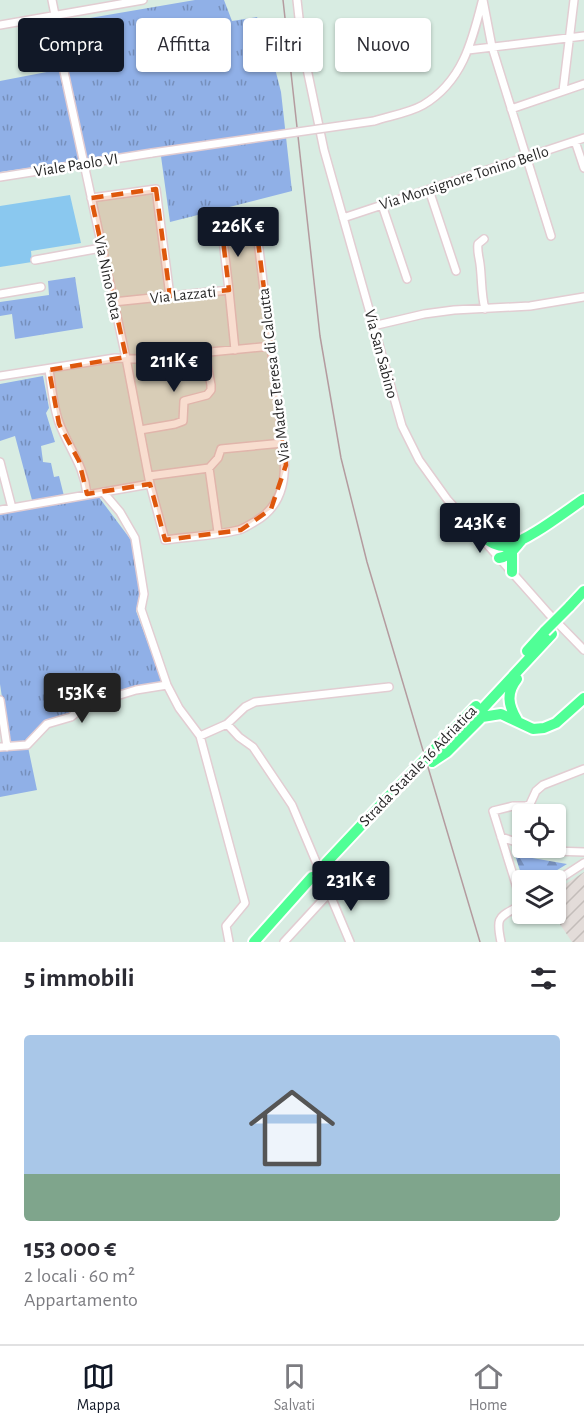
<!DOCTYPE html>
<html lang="it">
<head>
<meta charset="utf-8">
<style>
  :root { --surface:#fff; --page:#f7f7f7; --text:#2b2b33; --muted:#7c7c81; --line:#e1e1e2; --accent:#111827 }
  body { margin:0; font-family:"Alegreya Sans",sans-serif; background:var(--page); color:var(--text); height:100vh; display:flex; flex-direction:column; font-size:22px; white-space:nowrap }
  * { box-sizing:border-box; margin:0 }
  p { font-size:20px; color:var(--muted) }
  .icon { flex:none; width:33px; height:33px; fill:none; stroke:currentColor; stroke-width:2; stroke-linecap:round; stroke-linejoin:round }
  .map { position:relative; height:942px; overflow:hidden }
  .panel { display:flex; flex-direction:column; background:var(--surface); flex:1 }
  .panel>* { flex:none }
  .guide { position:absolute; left:18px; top:18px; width:549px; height:54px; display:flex; gap:12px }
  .controls { position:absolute; left:512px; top:804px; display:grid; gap:12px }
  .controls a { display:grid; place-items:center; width:54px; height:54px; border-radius:6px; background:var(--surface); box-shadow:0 2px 4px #0004; font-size:30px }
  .price { position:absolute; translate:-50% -51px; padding:0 14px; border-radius:6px; background:var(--accent); color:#fff; font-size:20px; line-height:39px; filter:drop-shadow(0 2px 3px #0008) }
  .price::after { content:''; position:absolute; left:50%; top:36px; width:18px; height:14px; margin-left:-9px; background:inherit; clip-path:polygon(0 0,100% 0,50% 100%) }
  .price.active { background:#222; color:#fff }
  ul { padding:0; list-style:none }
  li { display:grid; align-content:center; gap:12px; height:318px; padding:0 24px }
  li+li { border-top:2px solid var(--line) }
  li span { display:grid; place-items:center; height:186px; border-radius:6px; color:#555 }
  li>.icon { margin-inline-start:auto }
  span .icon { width:108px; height:108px; fill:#fffc; stroke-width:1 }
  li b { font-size:26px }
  h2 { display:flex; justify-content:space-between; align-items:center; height:72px; padding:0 24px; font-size:26px }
  .pill { padding:0 21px; border-radius:6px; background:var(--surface); box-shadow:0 2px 4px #0004; font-size:21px; line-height:54px }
  .pill.active { background:var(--accent); color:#fff }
  .dock { display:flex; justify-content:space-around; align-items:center; height:84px; border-top:2px solid var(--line); background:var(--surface); font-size:16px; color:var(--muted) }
  .dock a { display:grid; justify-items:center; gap:3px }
  .dock .active { color:var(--accent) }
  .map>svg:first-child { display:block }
  .industrial { fill:url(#industrial-furrows) }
  .grass { fill:url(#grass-tufts) }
  .forest { fill:url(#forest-firs) }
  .pitch { fill:#8ac8ef }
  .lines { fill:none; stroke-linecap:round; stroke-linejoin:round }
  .minor-casing { stroke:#e2cdd2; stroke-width:10 }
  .highway-casing { stroke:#fff; stroke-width:14 }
  .minor { stroke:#fff; stroke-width:7 }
  .highway { stroke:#50ff96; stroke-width:10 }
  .rail { stroke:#b49b9f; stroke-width:1.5 }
  .minor-bridge-casing { stroke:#e2cdd2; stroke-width:10; stroke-linecap:butt }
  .highway-bridge-casing { stroke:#fff; stroke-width:14; stroke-linecap:butt }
  .minor-bridge { stroke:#fff; stroke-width:7 }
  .highway-bridge { stroke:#50ff96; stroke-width:10 }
  .marked { fill:#de570d; fill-opacity:0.2; stroke:#de570d; stroke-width:4.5; stroke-dasharray:12 8; stroke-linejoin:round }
  .labels { text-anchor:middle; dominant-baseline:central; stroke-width:5; stroke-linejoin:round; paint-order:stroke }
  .street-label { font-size:16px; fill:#282828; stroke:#fff }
</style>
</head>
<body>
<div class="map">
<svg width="584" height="942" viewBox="0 0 584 942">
  <defs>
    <pattern id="industrial-furrows" width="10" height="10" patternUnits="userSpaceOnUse" patternTransform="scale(1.5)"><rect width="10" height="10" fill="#e3dcd9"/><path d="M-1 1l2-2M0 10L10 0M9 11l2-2" fill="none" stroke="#c3bdba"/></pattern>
    <pattern id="grass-tufts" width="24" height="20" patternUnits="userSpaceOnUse" patternTransform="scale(1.5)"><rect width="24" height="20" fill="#90b0e7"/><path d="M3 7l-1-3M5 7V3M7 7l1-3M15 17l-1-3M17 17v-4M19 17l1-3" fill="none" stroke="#768fbb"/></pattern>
    <pattern id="forest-firs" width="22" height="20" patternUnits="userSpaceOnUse" patternTransform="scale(1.5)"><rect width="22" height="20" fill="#90b0e7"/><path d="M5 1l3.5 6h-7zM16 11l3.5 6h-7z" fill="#768fbb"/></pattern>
  </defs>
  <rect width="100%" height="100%" fill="#d8ece2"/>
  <path class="industrial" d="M584 872V942H572L553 914H555V891Z"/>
  <path class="grass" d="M195 0H224L232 21 257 17 269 45 281 92 292 191 170 222 160 149 0 172V81L57 70 49 25Z
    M75 277 83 328 15 339 12 314 0 316V302L49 295 48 281Z
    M43 376 49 408 46 413 55 442 41 446 43 462 51 463 54 477 59 476 64 496 32 500 15 436 0 441V384Z
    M98 496 131 540 140 592 136 611 163 684 137 687 69 715 45 722 25 743 9 744 0 684V513Z
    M28 747 37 790 0 797V750Z"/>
  <path class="forest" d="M515 855 567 864 541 880H523Z"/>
  <path class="pitch" d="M70 195 81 243 31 251 32 262 0 267V206Z"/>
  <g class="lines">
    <defs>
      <path id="minor" d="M52 0 55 15
        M297 0 302 45 324 150 402 426 419 460 447 499 548 613 584 650
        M483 0 492 47 551 236
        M52 16 126 358 150 484 165 540C187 537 218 535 239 530 245 528 251 524 256 521 285 504 287 473 283 443L257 233 223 240 229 290
        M0 25 143 0
        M468 50 584 36
        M563 91 574 0
        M511 109 584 84
        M374 121C389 116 409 113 423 105 462 82 472 42 482 2
        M575 141 584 168
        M0 177 152 153
        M429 190 456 271
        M91 198 156 189 170 296
        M382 205 407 279
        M343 218 584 138
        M484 239 478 244C477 252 479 256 480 264 482 279 481 294 485 309
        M35 260 101 248
        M0 294 41 287
        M113 302 229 290 235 350
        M373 326 424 314 454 310 530 306 584 297
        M49 370C52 388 53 408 60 425 70 450 84 466 87 494
        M0 376 115 358 138 359 272 346
        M140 430 175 424 183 421 184 401 207 395 211 390V385L205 353
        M0 462 12 508
        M209 468 218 532
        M149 476 209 468 218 458 221 449 283 443
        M103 492 120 512 135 538 144 594 141 609 167 685 179 708 200 736 245 903 226 926 229 942
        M0 510 150 484
        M0 700 7 747
        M227 724 245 707 255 702 389 687
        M200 736 227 724 239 737 253 747 292 805 350 942
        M0 747 27 745 47 724 71 717 84 706 136 690 167 685
        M501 837 522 844
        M534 848 552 851 584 852
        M555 882 584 863
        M522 904 493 811 513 806H526L530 804 536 791 543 785 584 769
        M284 942 330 892
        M501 942C495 914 500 918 522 904"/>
      <path id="highway" d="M479 535C487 539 496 547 505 546 525 543 566 511 584 499
        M499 558C510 556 514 549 521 541
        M512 572V551
        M569 607 584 591
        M527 651 545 631
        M474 718 552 634
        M517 720C508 705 506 693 517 679
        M428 756 476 706
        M432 762 447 752 482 717 501 714 533 729 544 728 556 723 584 698
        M326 863 387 798
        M254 942 312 877"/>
    </defs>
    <use href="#minor" class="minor-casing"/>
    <use href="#highway" class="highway-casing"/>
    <use href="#minor" class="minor"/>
    <use href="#highway" class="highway"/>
    <path class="rail" d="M283 0 320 336 341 458 367 562 480 942"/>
    <defs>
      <path id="minor-bridge" d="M152 153 374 121"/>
      <path id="highway-bridge" d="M545 631 569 607
        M387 798 428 756
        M317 881 331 867"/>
    </defs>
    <use href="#minor-bridge" class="minor-bridge-casing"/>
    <use href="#highway-bridge" class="highway-bridge-casing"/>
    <use href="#minor-bridge" class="minor-bridge"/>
    <use href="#highway-bridge" class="highway-bridge"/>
  </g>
  <path class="marked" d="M156 189 170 296 229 290 223 240 257 233 286 465 271 509 241 530 165 540 150 484 87 494 79 461 59 424 49 370 126 357 91 198Z"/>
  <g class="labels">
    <g class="street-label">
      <text transform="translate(76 165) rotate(-9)">Viale Paolo VI</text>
      <text transform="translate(464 178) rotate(-18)">Via Monsignore Tonino Bello</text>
      <text transform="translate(108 278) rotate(78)">Via Nino Rota</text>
      <text transform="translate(183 295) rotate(-6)">Via Lazzati</text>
      <text transform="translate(381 354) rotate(75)">Via San Sabino</text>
      <text transform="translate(274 375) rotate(-97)">Via Madre Teresa di Calcutta</text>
      <text transform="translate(418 766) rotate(-46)">Strada Statale 16 Adriatica</text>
    </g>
  </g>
</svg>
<div class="controls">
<a><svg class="icon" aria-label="locate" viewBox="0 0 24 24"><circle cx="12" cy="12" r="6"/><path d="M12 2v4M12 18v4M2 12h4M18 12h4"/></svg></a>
<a><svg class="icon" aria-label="layers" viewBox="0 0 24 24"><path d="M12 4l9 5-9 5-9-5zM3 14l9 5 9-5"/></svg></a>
</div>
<b class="price" style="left:238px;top:258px">226K €</b>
<b class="price" style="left:174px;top:393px">211K €</b>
<b class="price" style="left:480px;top:554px">243K €</b>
<b class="price active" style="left:82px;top:724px">153K €</b>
<b class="price" style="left:351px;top:912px">231K €</b>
<div class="guide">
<a class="pill active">Compra</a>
<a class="pill">Affitta</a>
<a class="pill">Filtri</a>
<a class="pill">Nuovo</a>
</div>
</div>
<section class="panel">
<h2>5 immobili<svg class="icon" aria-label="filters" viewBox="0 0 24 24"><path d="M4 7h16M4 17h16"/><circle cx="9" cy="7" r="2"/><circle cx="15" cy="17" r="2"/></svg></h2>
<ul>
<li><span style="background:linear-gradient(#a9c7e8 75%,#7fa58c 0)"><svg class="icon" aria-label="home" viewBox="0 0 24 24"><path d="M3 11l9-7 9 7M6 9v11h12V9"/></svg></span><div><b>153 000 €</b><p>2 locali · 60 m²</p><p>Appartamento</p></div></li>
</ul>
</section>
<nav class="dock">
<a class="active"><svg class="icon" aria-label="map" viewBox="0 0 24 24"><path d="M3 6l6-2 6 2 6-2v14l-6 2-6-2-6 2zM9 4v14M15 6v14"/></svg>Mappa</a>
<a><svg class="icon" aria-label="saved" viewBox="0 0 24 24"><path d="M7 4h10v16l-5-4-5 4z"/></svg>Salvati</a>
<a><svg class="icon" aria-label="home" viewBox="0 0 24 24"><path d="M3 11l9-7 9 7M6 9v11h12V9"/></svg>Home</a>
</nav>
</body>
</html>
